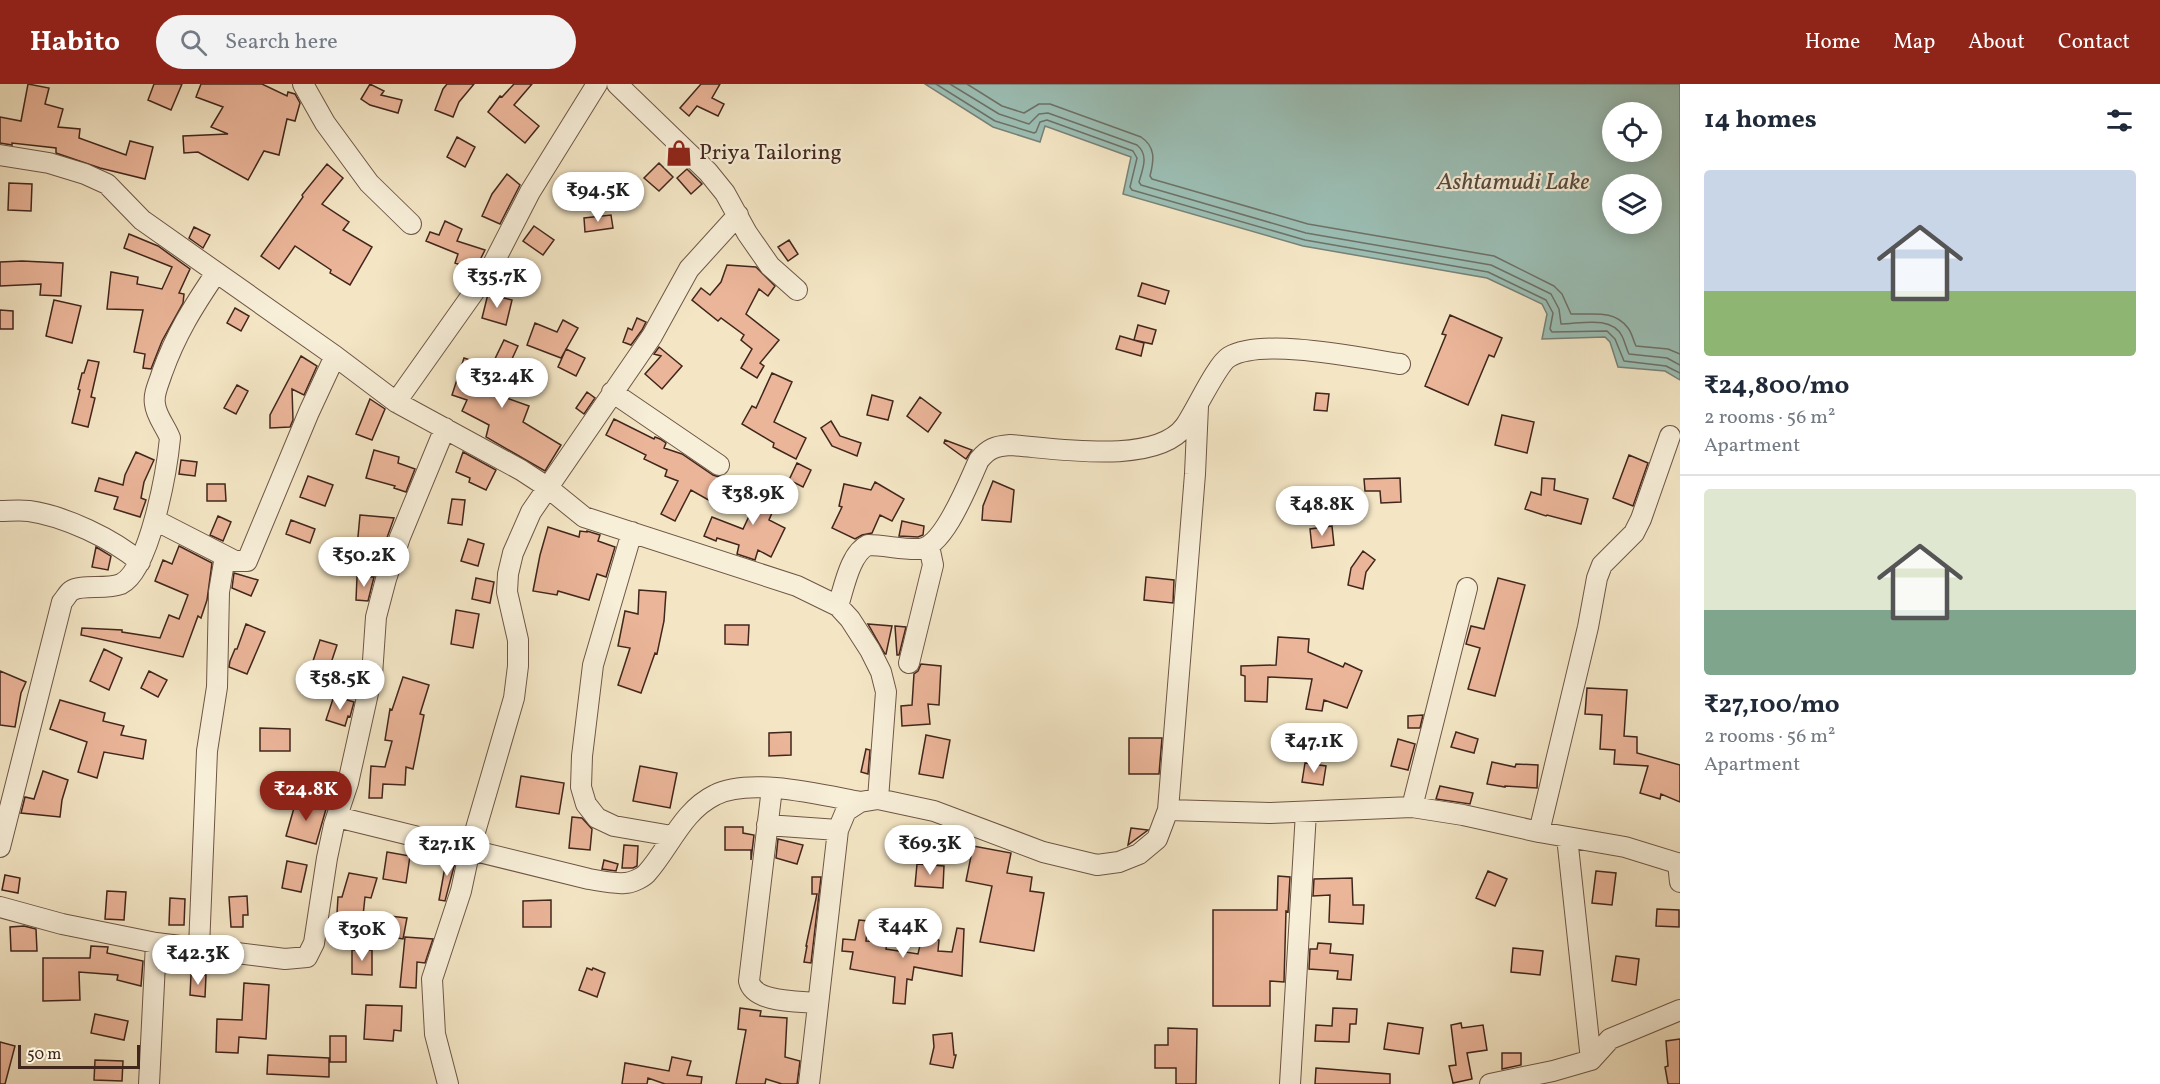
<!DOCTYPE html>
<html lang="en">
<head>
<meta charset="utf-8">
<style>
  :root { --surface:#fff; --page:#f2f2f3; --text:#1f2937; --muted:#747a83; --line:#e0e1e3; --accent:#8f2418 }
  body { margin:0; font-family:Vollkorn,serif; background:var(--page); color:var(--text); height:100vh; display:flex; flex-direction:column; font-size:22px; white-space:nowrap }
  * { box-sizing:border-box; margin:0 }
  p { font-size:20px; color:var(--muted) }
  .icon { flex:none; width:33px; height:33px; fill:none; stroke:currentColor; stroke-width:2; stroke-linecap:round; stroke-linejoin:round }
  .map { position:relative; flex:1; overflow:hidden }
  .details { display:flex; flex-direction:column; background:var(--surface); width:480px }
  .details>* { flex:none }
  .controls { position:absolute; left:1602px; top:18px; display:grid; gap:12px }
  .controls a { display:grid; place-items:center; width:60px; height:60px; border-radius:50%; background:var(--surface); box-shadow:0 3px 15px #0003; font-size:30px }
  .scale { position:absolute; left:18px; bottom:15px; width:122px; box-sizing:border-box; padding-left:6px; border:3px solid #41261c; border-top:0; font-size:16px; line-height:21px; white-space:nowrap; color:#41261c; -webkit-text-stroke:4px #f8efd9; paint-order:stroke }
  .price { position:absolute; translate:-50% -51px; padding:0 14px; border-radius:21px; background:#fff; color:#222; font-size:20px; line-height:39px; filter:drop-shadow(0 2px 3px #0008) }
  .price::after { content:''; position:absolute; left:50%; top:36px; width:18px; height:14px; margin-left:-9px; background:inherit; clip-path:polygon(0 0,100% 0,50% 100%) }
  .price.current { background:var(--accent); color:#fff }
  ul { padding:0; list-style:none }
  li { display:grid; align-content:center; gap:12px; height:318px; padding:0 24px }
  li+li { border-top:2px solid var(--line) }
  li span { display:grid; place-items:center; height:186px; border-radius:6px; color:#555 }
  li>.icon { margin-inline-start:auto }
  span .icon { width:108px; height:108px; fill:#fffc; stroke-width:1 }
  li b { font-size:26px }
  h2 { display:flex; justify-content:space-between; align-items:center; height:72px; padding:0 24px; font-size:26px }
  header { display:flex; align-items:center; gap:36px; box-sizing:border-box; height:84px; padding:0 30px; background:var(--accent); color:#fff }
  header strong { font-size:28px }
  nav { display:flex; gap:33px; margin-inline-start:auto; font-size:21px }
  .search { width:420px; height:54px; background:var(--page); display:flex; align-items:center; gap:15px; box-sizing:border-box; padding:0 21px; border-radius:33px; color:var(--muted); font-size:22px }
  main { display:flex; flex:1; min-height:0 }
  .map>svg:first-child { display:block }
  .water { fill:#9cbfb5; stroke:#788278; stroke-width:1.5; fill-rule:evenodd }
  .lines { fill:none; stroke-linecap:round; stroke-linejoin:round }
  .shore { stroke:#6e7268; stroke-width:1.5 }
  .building { fill:#ebb599; stroke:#41261c; stroke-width:1.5 }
  .minor-casing { stroke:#6e5646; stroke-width:22 }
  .minor { stroke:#f8efd9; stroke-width:20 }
  .labels { text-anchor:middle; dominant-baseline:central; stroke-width:4.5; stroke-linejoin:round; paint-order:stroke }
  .poi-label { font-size:22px; fill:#41261c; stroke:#f8efd9; text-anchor:start }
  .water-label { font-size:24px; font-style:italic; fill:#584c42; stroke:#f8efd9 }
</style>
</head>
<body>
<header>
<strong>Habito</strong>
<div class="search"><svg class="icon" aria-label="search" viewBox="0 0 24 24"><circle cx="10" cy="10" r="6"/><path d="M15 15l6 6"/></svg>Search here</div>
<nav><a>Home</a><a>Map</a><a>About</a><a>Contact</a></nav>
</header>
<main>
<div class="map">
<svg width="1680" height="1000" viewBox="0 0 1680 1000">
  <rect width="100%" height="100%" fill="#f4e6c5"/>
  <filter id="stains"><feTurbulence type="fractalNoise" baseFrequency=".00333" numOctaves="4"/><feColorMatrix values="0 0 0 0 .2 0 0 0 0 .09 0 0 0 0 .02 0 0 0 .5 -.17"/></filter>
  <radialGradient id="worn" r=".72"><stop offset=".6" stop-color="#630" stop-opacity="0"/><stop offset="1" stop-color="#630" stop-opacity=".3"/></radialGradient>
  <path class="water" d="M925 0H1680V296L1665 287 1618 283 1610 258 1605 253 1542 255 1547 230 1542 220 1487 194 1303 162 1123 110 1131 73 1045 42 1040 58 993 43ZM1612 28H1652V68H1612ZM1612 100H1652V140H1612Z"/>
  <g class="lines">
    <path class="shore" d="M936 0 995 37 1034 49 1036 48 1040 38 1047 36 1133 67 1137 74 1130 103 1132 106 1305 156 1488 188 1546 216 1553 229 1550 245 1552 248 1607 247 1615 255 1624 277 1666 282 1680 289
      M950 0 999 30 1029 40 1039 30 1048 29 1137 61C1149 71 1143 84 1139 98L1141 101 1306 149 1491 181 1551 210 1559 225 1561 240C1580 240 1611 231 1622 252 1625 258 1626 264 1629 270L1667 274 1680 281
      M967 0 1002 22 1024 29 1039 20H1050L1141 53C1156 63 1154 76 1150 92L1152 95 1308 140 1494 172 1554 202 1562 210 1571 230C1592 231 1614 225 1628 244 1632 249 1633 256 1636 262L1668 265 1680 270"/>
  </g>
  <path class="building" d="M28 0 49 4 45 20 63 25 58 43 80 45 79 54 126 71 130 57 153 63 145 95 100 84 56 69V64L12 59V61L0 59V33L21 37Z
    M154 0H182L171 26 148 16Z
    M201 0H262L287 12 288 8 295 10 300 19 295 37 287 35 279 71 264 67 248 96 198 68 184 69 183 52 228 50 211 43 223 23 196 13Z
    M370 0 384 7 381 11 402 16 398 29 370 21 361 15Z
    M447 0H474L459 18 453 33 435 26 443 5Z
    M514 0H532L514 21 539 42 525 59 488 28 500 12 502 13Z
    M701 0H720L712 14 724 20 718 32 697 22 689 32 680 24Z
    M457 53 475 63 465 83 447 73Z
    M659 79 673 93 659 107 644 94Z
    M327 80 343 94 322 120 349 138 343 146 372 163 350 201 330 189 331 186 295 162 279 185 261 172 303 113 302 111Z
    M687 85 702 100 691 110 677 94Z
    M507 90 520 101 500 140 482 132 492 110Z
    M9 99 32 100 31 127 8 126Z
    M580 100 591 105 585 118 574 113Z
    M611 131 613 144 585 148 584 134Z
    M445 137 462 145 457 157 485 166 475 186 455 179 458 170 426 157 430 148 439 151Z
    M534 142 554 156 543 171 523 157Z
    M194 143 210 151 203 164 189 154Z
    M129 150 158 162 190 185 179 209 184 210 183 219 162 257 151 285 143 284 145 270 134 268 143 226 107 225 111 188 138 193 137 200 162 205 172 183 124 164Z
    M789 156 798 170 788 177 778 163Z
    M22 177 63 179 61 212 40 211 41 200 0 202V178Z
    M727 181 756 183 775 202 768 212 759 205 746 230 779 256 760 279 764 282 757 294 741 284 752 265 741 256 744 251 721 234 718 237 692 216 701 204 710 211 721 198Z
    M1142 199 1169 207 1165 220 1138 212Z
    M488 210 512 216 506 241 482 234Z
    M54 216 81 222 72 259 46 252Z
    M235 224 249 232 241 247 227 239Z
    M0 226 13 227V245H0Z
    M1450 231 1502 254 1494 273 1489 271 1468 321 1425 302 1446 251 1442 250Z
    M637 234 646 238 642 246 631 261 623 258 628 244 632 246Z
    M563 236 578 244 561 274 527 261 535 239 557 248Z
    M1138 241 1156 246 1152 260 1134 256Z
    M1120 252 1144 259 1141 272 1116 265Z
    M504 256 518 262 505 290 508 292 498 311 529 322 523 338 561 361 545 387 486 353 489 341 462 327 467 316 452 311 464 274 491 283Z
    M659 263 682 282 662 305 645 290 661 272 654 270Z
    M566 265 585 274 576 292 558 283Z
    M301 272 317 282 304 311 292 305 293 336 290 343 270 344V331Z
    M88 276 99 278 91 313 95 314 88 343 72 339 80 306 78 305 82 289H84Z
    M772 289 792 298 774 338 806 354 796 375 773 363 774 359 742 340 752 322 756 324Z
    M237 301 248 307 236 330 224 324Z
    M587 308 595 314 584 330 576 324Z
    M1316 309 1329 310 1327 327 1314 326Z
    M872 311 893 317 888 336 867 331Z
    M920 313 941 329 928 348 907 332Z
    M370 315 385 325 372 356 356 350Z
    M1502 331 1534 338 1527 369 1495 361Z
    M614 335 654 355 655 353 660 355 666 359 664 364 682 370 713 391 719 393 728 392 712 418 691 406 675 437 661 430 678 397 665 392 667 386 644 375 646 371 606 351Z
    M831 337 840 352 861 359 857 372 832 362 821 344Z
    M945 356 972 366 966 375 944 359Z
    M374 366 399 373 398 379 415 385 406 408 394 404 395 402 366 394Z
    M136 368 154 376 144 398 141 414 146 416 140 433 114 425 118 413 95 407 99 394 123 401 125 391Z
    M463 368 496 386 486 406 469 398 470 394 456 388Z
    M1629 371 1648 379 1633 422 1613 414Z
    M181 376 197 378 195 392 179 390Z
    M797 379 811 386 803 403 789 396Z
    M308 392 333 401 325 422 300 413Z
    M1400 394 1401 418 1381 419 1380 407H1365L1364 395Z
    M1542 394 1555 395 1554 406 1588 415 1581 440 1547 431 1546 432 1525 425 1531 408 1541 411Z
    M766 396 783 403 769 436 785 444 771 473 758 466 755 476 737 470 739 461 717 454 716 457 704 452 712 433 743 445Z
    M993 397 1014 406 1011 438 982 436 983 422Z
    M875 398 904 415 892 437 880 431 872 449 862 451 855 455 832 444 842 423 839 422 844 400 871 406Z
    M207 400H225L226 417H207Z
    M452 415 465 416 462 441 448 439Z
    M360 431 394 434 383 465 357 463Z
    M218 432 231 438 223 457 210 451Z
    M291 436 315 445 310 459 286 450Z
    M902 437 924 442 923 451 918 453 899 452Z
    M1332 442 1334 461 1312 464 1310 445Z
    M548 443 579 453 580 447 587 448V447L600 451 598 457 615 463 606 493 597 490 589 516 558 507 557 511 533 507 540 471Z
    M468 455 484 460 478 482 461 477Z
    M179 462 212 479 207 516 201 534 198 532 183 573 81 551 82 544 122 546V548L160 554 169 531 179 535 188 511 155 497 163 476 172 480Z
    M96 463 111 472 108 486 92 483Z
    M1363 467 1375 476 1366 488 1363 505 1348 501 1351 484Z
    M234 489 258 496 251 512 232 504Z
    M357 493H374L368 517 356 516Z
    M1146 493 1174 496 1173 519 1144 516Z
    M476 494 494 498 490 519 472 515Z
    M1498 494 1525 501 1495 612 1468 605 1480 564 1466 560 1471 542 1484 545Z
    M639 506 666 508 664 537 657 570 655 569 641 609 618 601 630 564 618 562 625 527 638 530Z
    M456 526 479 530 473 564 451 560Z
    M246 540 265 548 247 590 229 583 230 577 235 565H237Z
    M868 540 892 542 886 570H885Z
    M725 541H749L748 561 725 560Z
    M895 542 906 543 899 571H897Z
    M1278 553 1309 555 1308 568 1343 583 1345 579 1362 587 1347 624 1324 616 1322 627 1306 625 1312 595 1268 593 1267 618 1245 617V592L1241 591V582L1276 581Z
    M320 556 337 561 330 582 313 577Z
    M104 565 122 574 109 606 90 597Z
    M921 580 941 582 939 621 928 620 930 640 902 642 901 622 912 621 914 590 918 587Z
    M0 587 26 598 21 609 15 643 0 641Z
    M149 587 167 596 158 613 141 604Z
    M403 593 429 601 420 630 424 631 413 685 406 683 405 701 383 700 382 714H369L371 682 385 683 392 657 385 656 390 625 392 626Z
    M1587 604 1627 606 1624 652 1637 653V669L1680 681V718L1661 710 1660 715 1640 709 1648 682 1614 680 1615 666 1600 665 1602 631 1585 630Z
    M334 612 354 618 350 633 348 632 345 642 326 636Z
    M60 616 105 629 103 637 124 642 121 651 146 656 143 675 104 668 97 694 78 688 87 658 50 645Z
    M1423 631 1420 644H1408V632Z
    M260 644 290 645V667H260Z
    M791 648V671L769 672V649Z
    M1456 648 1478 655 1474 669 1451 663Z
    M926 651 950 656 943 694 919 690Z
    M1129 654H1162L1159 690H1129Z
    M1398 655 1415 660 1408 686 1391 682Z
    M866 665 870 666 868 690 861 688Z
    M1492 678 1515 683 1516 680 1538 681 1537 704 1505 702V703L1487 700Z
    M1305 679 1326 682 1323 701 1302 698Z
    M640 682 677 689 670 724 633 717Z
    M43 687 68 696 62 716 60 733 21 729 25 713 34 715Z
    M521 692 564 699 559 730 516 723Z
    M1440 702 1473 709 1470 720 1436 715Z
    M296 717 326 725 316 760 286 752Z
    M572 733 582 734 592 745 590 766 569 764Z
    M725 743H743V749L754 751 751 776V766H725Z
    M1131 744 1148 746 1128 761Z
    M946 748 960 750 958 766 944 765Z
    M778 755 803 761 797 780 776 774Z
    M624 761 638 762 637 782 633 784H622Z
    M973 762 1011 769 1007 789 1032 793 1030 807 1044 809 1034 867 980 858 992 802 966 797Z
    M387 768 410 772 406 799 383 795Z
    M447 772 456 775 445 817 439 816Z
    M604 776 618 780 616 787 602 785Z
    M287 777 307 781 301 808 282 804Z
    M917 780 944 782 943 804 915 802Z
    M1488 787 1507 795 1495 822 1476 814Z
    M1596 787 1616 789 1612 821 1592 819Z
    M349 789 377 794 371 814 365 813 363 832 337 829 338 813H342Z
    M5 791 20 794 18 809 2 806Z
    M1278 792 1290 793 1288 828 1286 827 1284 898 1270 897V922H1213V826H1277Z
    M812 793H821L811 879 804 878 807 862H806L817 810H812Z
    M1352 794 1353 821H1364L1363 840 1329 838 1330 811 1313 812 1314 795Z
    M107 807 126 808 124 836 105 835Z
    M247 812 248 831H243V843H231L229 813Z
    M170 814 185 815 184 841H169Z
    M551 816V843H523V817Z
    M1657 825 1679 826V843L1656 842Z
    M389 832 407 834 403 855 386 852Z
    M859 836 868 837 866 857 887 858 886 865 918 870 922 853 939 856 938 867 952 868 957 844 964 845 962 892 914 883 912 896 907 895 905 920 893 919 895 893 850 885 853 868 842 867 843 855 855 856Z
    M24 842 36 845 37 867H11L10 843Z
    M405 853 433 855 425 879 417 878 416 904 400 903Z
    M1318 859 1331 860 1330 869 1353 871 1351 896 1337 895 1338 887 1309 885 1310 865H1317Z
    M91 862 108 863 107 869 143 877 141 902 117 896 118 891 79 888 80 916 43 917V874H90Z
    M1513 864 1543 867 1540 891 1511 888Z
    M352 866H372V891L352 890Z
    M1616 872 1639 875 1636 901 1612 897Z
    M587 884 592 886 593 884 605 889 597 913 579 906Z
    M191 891H206L205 913 190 911Z
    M244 899 269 901 266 955 239 953 238 969 216 968 217 935 242 936Z
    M366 921 402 922 401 947 394 946 393 957 364 955Z
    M740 924 761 927 760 932 787 934 785 973 800 977 797 1000H782L766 995 765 1000H736L746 946 738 945Z
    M1333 924 1357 925 1356 940H1350L1349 958 1315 957 1316 941 1332 942Z
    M95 930 128 937 124 956 91 949Z
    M1388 939 1423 944 1419 970 1384 965Z
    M1461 939 1462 944 1483 941 1487 966 1467 969 1472 995 1453 999 1449 982 1456 981 1451 941Z
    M1168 944 1197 945 1196 1000H1176V984H1155V961H1168Z
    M952 949 954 971H956L953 984 930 980 934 963 933 951Z
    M330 952H346V978H330Z
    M1680 955V1000H1668L1665 983 1668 982 1666 957Z
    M0 958 15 962 5 1000H0Z
    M1502 969H1521V981L1502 985Z
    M268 971 329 974V993L267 990Z
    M672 973 691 977 687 991 702 993 701 1000H665L648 994 647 1000H622L625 979 669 987Z
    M95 976 123 977 122 997 94 996Z
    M1316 984 1390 990V1000H1315Z"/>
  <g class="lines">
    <defs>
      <path id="minor" d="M303 0 325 39 369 99 411 140
        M617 0 708 88 725 109 747 149 770 182 797 206
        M0 71 49 79 85 90 107 100 142 136 335 272 396 318 521 386 547 403 584 433 797 502 838 522 850 535 870 566 881 588 886 608 878 715
        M612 308 719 381
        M396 318 491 184 530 108 597 0
        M0 427C9 427 19 426 29 427 65 432 113 455 140 478
        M155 436 235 477H247L309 328 335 272
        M632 448 593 581 582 672 581 703 586 720 597 734 614 742 672 752
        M838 522C844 504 850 469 868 461 885 461 903 466 920 465 945 462 969 397 979 376 988 365 995 362 1010 361 1054 364 1156 382 1185 342 1195 328 1217 280 1229 273 1263 253 1360 274 1400 280
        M909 579 933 481 929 462
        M772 704 749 897C754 919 798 917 818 919
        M1412 723 1467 504
        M1168 726 1195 390 1198 322
        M337 733 589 795C601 797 613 800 625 799 631 799 642 794 646 790 669 765 682 727 715 711 750 693 822 711 860 718
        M767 741 838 746
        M1539 748 1588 543 1597 494 1602 481 1634 449 1641 435 1670 352
        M1567 753 1591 976
        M0 763 62 518C65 515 68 509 71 507 81 500 106 506 121 500 150 486 167 385 170 354 166 343 156 332 155 320 153 310 159 299 162 289 176 250 193 223 216 189
        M1678 779 1680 798
        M0 823 62 840 156 859 285 875 307 873 314 859 327 774 334 741 348 699 372 591 376 533 386 495 400 453 445 344
        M199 864 207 667 217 603 219 508 225 472
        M149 1000 156 859
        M448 1000 435 950 432 895 461 807 470 765 514 614 518 582V556L507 508 508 490 513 469 531 428 652 252 689 185 738 131
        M809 1000 838 746 846 727 860 718 878 715 934 727 1043 768 1097 781 1119 778 1139 770 1157 755 1168 726 1270 729 1412 723 1463 731 1539 748 1625 763 1680 780
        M1290 1000 1306 728
        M1490 1000 1553 987 1591 976 1610 955 1680 926"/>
    </defs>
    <use href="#minor" class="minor-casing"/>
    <use href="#minor" class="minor"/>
  </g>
  <defs>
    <symbol id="shop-bare" viewBox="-9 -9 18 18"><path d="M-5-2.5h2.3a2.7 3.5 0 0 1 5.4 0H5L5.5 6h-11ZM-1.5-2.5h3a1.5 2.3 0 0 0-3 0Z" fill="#8f2418" stroke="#f8efd9" stroke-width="2.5" paint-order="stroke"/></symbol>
  </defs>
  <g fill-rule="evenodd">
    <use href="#shop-bare" x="660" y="50" width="38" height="38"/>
  </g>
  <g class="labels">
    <g class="poi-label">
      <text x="699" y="69">Priya Tailoring</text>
    </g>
    <g class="water-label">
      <text x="1513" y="99">Ashtamudi Lake</text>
    </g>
  </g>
  <rect width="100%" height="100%" filter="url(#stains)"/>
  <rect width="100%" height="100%" fill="url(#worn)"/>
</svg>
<div class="controls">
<a><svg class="icon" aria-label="locate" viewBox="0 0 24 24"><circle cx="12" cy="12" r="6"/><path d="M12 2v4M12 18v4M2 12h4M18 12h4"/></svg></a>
<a><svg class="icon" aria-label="layers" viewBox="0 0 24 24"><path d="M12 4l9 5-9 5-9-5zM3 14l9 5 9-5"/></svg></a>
</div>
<div class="scale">50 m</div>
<b class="price" style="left:598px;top:139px">₹94.5K</b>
<b class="price" style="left:497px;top:225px">₹35.7K</b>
<b class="price" style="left:502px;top:325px">₹32.4K</b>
<b class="price" style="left:753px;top:442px">₹38.9K</b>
<b class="price" style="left:1322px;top:453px">₹48.8K</b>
<b class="price" style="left:364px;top:504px">₹50.2K</b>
<b class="price" style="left:340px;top:627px">₹58.5K</b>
<b class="price" style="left:1314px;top:690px">₹47.1K</b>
<b class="price current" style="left:306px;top:738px">₹24.8K</b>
<b class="price" style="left:930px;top:792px">₹69.3K</b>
<b class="price" style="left:447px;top:793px">₹27.1K</b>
<b class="price" style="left:903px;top:875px">₹44K</b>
<b class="price" style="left:362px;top:878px">₹30K</b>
<b class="price" style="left:198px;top:902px">₹42.3K</b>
</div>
<section class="details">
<h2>14 homes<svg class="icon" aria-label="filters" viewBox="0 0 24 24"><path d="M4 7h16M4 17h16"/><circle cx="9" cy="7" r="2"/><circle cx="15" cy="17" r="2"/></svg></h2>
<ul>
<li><span style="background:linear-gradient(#c9d6e8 65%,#8fb573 0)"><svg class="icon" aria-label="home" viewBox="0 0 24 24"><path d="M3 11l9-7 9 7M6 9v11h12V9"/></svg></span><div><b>₹24,800/mo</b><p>2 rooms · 56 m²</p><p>Apartment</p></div></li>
<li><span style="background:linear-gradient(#dfe7d0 65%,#7fa58c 0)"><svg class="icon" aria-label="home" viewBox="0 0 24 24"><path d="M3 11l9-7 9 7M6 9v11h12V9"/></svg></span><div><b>₹27,100/mo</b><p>2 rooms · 56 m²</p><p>Apartment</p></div></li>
</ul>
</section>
</main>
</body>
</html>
